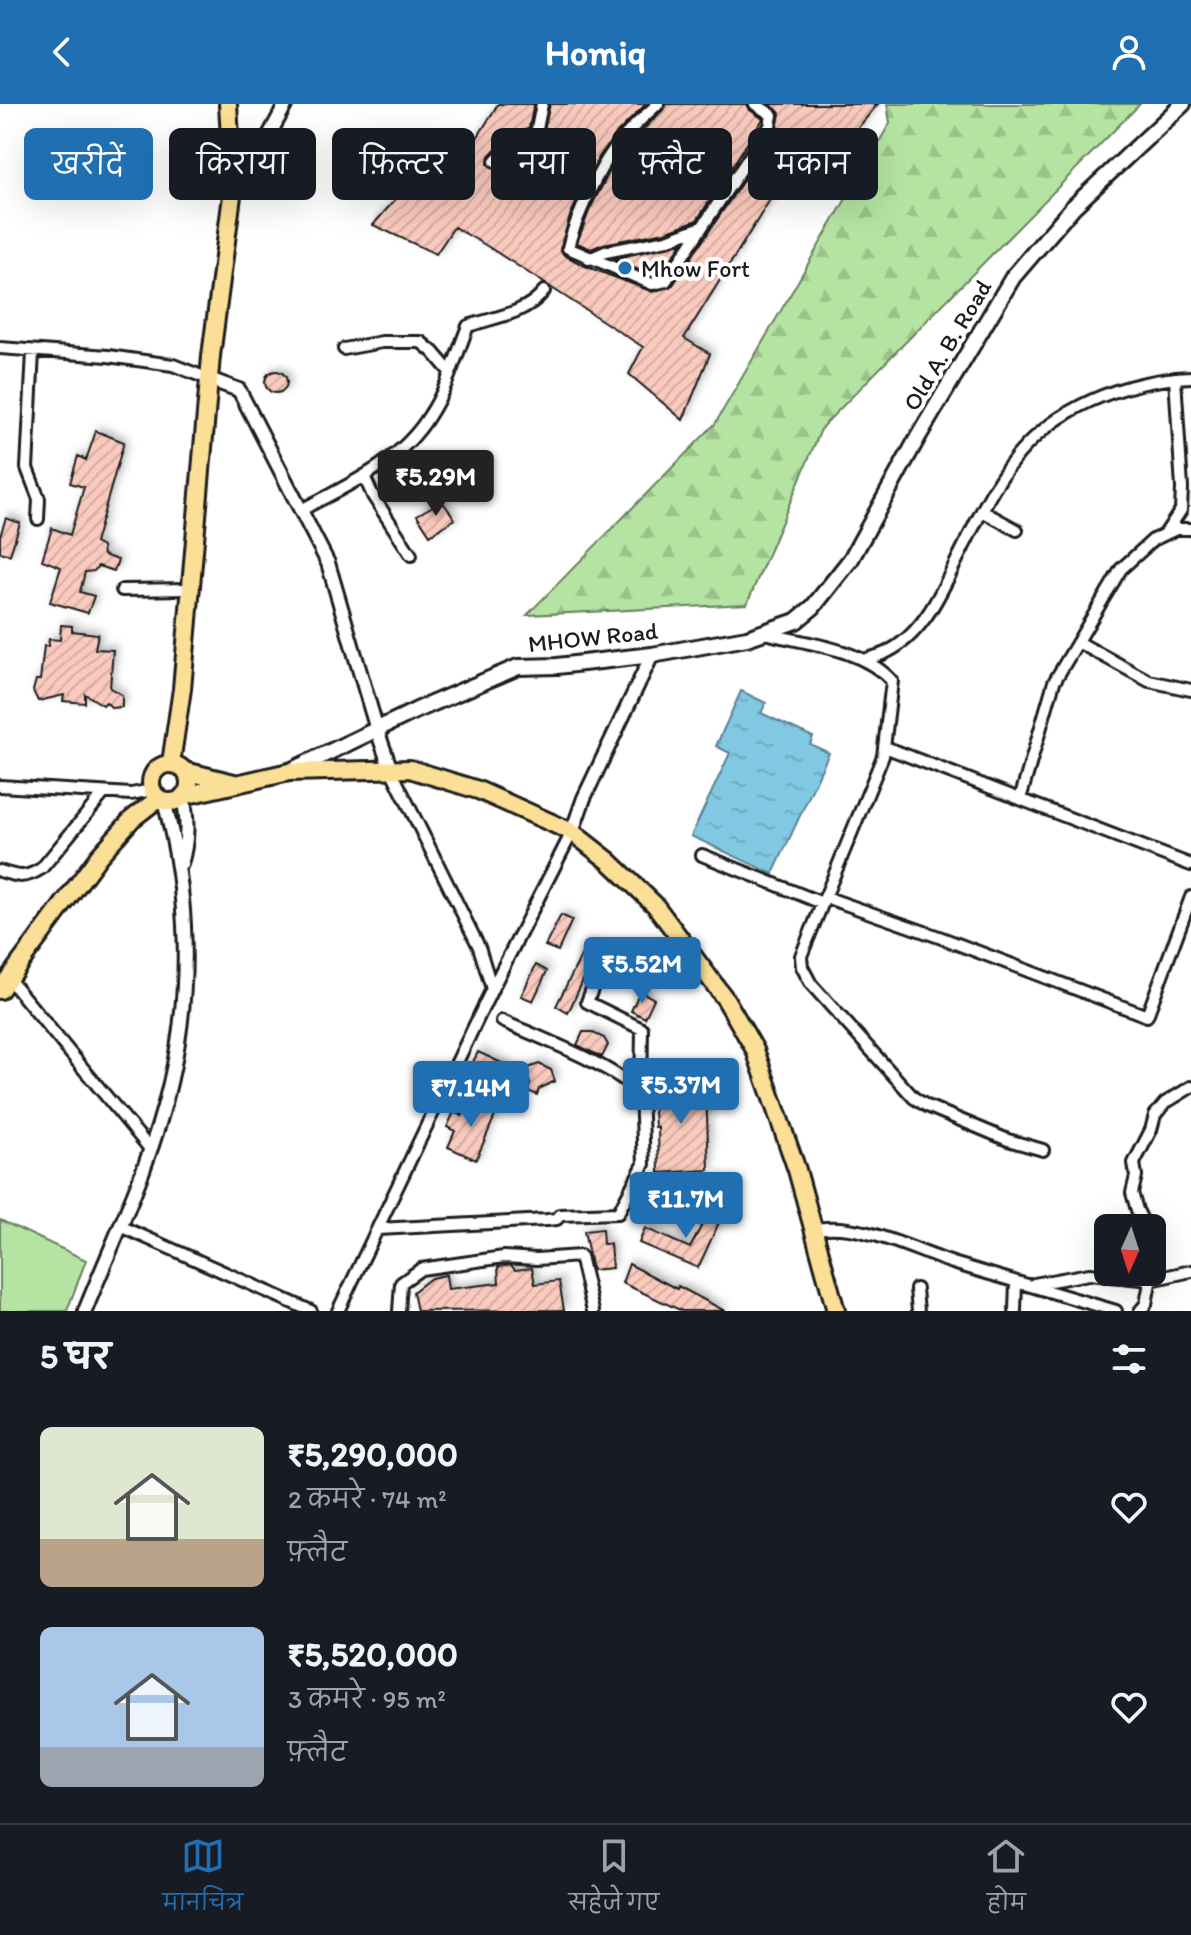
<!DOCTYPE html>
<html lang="hi">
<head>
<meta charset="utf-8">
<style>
  :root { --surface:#171b24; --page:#20242c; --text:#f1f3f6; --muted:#9ea1a6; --line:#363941; --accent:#1f6fb2 }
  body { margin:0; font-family:Itim,"Playpen Sans Deva",sans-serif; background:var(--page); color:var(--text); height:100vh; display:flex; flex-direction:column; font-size:30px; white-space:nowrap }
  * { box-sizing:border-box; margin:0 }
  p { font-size:26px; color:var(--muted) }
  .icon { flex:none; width:44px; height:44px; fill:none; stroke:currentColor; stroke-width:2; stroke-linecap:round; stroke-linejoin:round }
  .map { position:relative; height:1207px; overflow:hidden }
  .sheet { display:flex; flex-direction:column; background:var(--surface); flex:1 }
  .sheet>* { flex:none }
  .top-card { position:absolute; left:24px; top:24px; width:1144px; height:72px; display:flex; gap:16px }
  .needle { width:52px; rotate:183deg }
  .tools { position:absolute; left:1094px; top:1110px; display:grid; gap:16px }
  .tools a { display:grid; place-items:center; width:72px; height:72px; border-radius:12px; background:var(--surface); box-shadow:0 8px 32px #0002; font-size:40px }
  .price { position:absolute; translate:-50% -68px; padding:0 18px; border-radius:8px; background:var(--accent); color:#fff; font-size:26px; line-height:52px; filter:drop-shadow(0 2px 4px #0008) }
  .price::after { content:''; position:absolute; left:50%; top:48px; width:24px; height:18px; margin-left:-12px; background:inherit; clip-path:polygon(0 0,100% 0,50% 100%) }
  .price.active { background:#222; color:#fff }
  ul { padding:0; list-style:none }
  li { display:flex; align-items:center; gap:24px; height:200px; padding:0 40px }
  li span { display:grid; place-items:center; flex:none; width:224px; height:160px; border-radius:12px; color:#555 }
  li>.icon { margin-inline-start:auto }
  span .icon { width:96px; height:96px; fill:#fffc; stroke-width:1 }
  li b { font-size:34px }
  h2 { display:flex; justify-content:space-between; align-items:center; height:96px; padding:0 40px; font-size:34px }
  .chip { padding:0 28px; border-radius:12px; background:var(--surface); box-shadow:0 8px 32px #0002; font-size:28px; line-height:72px }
  .chip.active { background:var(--accent); color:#fff }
  header { display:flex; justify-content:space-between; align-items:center; height:104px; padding:0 40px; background:var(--accent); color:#fff; font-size:36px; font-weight:700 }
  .tab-bar { display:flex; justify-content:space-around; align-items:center; height:112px; border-top:2px solid var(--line); background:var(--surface); font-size:22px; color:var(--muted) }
  .tab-bar a { display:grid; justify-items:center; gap:4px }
  .tab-bar .active { color:var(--accent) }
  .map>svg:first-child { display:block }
  .forest { fill:url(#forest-firs); stroke:#68805f; stroke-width:2 }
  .park { fill:#b4e3a2; stroke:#68805f; stroke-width:2 }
  .water { fill:url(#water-ripples); stroke:#598393; stroke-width:2 }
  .building { fill:url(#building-hatch); stroke:#1c1c1c; stroke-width:2; filter:url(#shadow) }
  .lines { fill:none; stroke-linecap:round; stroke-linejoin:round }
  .minor-casing { stroke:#1c1c1c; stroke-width:16 }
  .tertiary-casing { stroke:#1c1c1c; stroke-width:18 }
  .secondary-casing { stroke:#1c1c1c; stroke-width:20 }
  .primary-casing { stroke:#1c1c1c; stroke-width:22 }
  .minor { stroke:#fff; stroke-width:10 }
  .tertiary { stroke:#fff; stroke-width:12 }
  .secondary { stroke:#fff; stroke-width:14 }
  .primary { stroke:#fbdf96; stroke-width:16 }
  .poi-dot { fill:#1f6fb2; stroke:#fff; stroke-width:3 }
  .labels { text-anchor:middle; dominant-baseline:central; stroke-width:8; stroke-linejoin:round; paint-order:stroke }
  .poi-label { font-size:24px; fill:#1c1c1c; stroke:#fff; text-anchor:start }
  .street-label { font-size:24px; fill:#1c1c1c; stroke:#fff }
</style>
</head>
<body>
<header><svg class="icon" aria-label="back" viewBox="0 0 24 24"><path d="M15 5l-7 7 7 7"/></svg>Homiq<svg class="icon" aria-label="person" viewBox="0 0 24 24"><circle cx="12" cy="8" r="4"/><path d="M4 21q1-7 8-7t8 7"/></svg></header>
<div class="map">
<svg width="1191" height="1207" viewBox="0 0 1191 1207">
  <defs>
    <pattern id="forest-firs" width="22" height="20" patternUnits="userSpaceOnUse" patternTransform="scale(2)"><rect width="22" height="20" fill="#b4e3a2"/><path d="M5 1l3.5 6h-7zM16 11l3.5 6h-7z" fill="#9ac28b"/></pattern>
    <pattern id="water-ripples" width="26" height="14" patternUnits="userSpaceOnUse" patternTransform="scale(2)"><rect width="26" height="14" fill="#81c8e2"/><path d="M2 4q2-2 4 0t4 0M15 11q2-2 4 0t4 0" fill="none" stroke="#6fabc1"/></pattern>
    <pattern id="building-hatch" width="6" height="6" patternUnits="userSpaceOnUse" patternTransform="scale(2)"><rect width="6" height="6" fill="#f9cabd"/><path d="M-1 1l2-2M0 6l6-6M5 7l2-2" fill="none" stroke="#d5ada2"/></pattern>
    <filter id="shadow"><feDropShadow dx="3.5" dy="-3.5" stdDeviation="4" flood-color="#0004"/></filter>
  </defs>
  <rect width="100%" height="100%" fill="#fff"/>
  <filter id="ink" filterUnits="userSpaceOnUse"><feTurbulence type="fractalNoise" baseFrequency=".0125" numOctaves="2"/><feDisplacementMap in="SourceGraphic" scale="16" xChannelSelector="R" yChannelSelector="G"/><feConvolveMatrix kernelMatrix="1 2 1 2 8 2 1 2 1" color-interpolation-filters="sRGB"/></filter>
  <g filter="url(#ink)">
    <path class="forest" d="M887 0H1140L822 323 747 500 527 511 715 320 890 19Z"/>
    <path class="park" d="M0 1116 86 1156 67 1207H0Z"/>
    <path class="water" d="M741 587 766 599 761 609 813 633 810 640 829 649 773 770 691 732 730 649 716 642Z"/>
    <path class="building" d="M498 0H534L529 24 504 36 489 52 488 60 494 65 500 63 513 50 542 35 550 0H646L617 29 599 53 571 109 560 145 564 151 585 162 653 188 673 181 777 26 780 9 770 0H878L831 56 804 41 684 234 710 250 683 316 629 270 643 243 487 142 454 123 436 150 373 121 418 69 445 86Z
      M666 0H747L750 6 763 15 697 116 665 128 603 140 591 145 577 139 590 105 613 61 629 40 663 6Z
      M682 139 661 170 653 172 613 155Z
      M265 278a11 11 0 1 1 22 0a11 11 0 1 1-22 0Z
      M96 327 124 338 95 439 102 443 103 451 118 456 114 467 98 462 94 467 85 468 80 488 94 492 88 509 50 498 61 463 42 456 52 424 70 431 84 383 70 379 78 352 86 356Z
      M442 397 455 415 430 431 417 411Z
      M6 414 20 419 10 451 0 448V432Z
      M61 521 72 522V527L98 530 95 545 113 546 110 584 122 591V603L112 604 106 598 103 601 85 590V599L63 597 64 591 38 597 33 587 36 576H40L44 542H48L49 535 60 536Z
      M561 811 572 816 558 847 545 842Z
      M587 840 597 846 568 909 556 902Z
      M536 861 547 867 533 897 521 892Z
      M640 887 654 895 645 914 631 907Z
      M583 928H591L604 934 608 941 602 953 577 941Z
      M478 948 508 962 500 978 469 966Z
      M539 960 551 966 555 977 539 985 537 991 528 987 530 980 525 965Z
      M676 971 677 986 706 985 709 1066 659 1069 658 1023H655L652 972Z
      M470 995 497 1007 476 1056 448 1043 455 1027 447 1023 454 1008 462 1012Z
      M650 1081 666 1088 659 1106 652 1111 639 1106Z
      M702 1101 722 1112 698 1164 639 1139 645 1124 690 1144 702 1121 694 1117Z
      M602 1125 603 1140H610L612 1164 592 1166 584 1127Z
      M629 1160 677 1185 678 1182 725 1207H682L622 1179Z
      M511 1161 515 1166 532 1164 535 1180 559 1177 564 1206 417 1207 413 1188 431 1174 446 1171 448 1185 499 1179 498 1163Z"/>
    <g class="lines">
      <defs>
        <path id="minor" d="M658 0C618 35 605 52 583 102 577 116 571 129 568 144L652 180 666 177 770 22 772 11 755 0
          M495 57 508 43 536 30 542 0
          M589 155 605 148 667 136 702 123
          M0 244 108 252 173 261 209 275
          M344 245 382 238H421L433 248 450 268
          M33 248 27 364 39 395 38 415
          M364 372 373 392 411 451
          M301 406C348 381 400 359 429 312 447 285 456 252 468 222 495 213 526 210 544 187
          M982 407 1017 426
          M1165 430 1181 406 1182 384 1175 274
          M122 486 190 485
          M765 529C807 540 862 544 892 577L883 652 801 852 802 863 811 880 914 994 927 1002 1008 1036 1043 1046
          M1078 538 1149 577 1191 586
          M864 556C872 553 880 552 887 548 924 530 942 486 959 452 978 415 996 373 1026 342 1068 298 1131 276 1191 273
          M885 643 1191 761
          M391 666 479 843 492 885
          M0 682 131 690 152 686
          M1020 695 1054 578 1121 465 1153 436 1176 425H1191
          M702 751 822 799
          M0 767C18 773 26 775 42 764L104 689
          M825 793 939 833 1147 912 1191 793
          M599 867 587 898 642 925 641 990
          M8 874 150 1045
          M120 1122 311 1207
          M1146 1124 1137 1106 1132 1089 1136 1072 1134 1059 1151 1026 1155 1011 1165 999 1191 983
          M378 1125 547 1116 557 1115 560 1111 618 1109 644 1060 641 990C615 962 540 934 502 917
          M813 1126C856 1115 914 1147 956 1160 1009 1176 1063 1191 1116 1207
          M1152 1135V1165
          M1034 1180 1089 1170 1151 1176 1191 1167
          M916 1185 918 1207
          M338 1207 492 885 572 728
          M399 1207 401 1179 421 1165 504 1153 537 1155 580 1152 593 1207
          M1015 1207 1016 1178
          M1140 1207 1146 1200 1152 1168"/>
        <path id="tertiary" d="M233 84 248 70 286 0
          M209 275 239 286 328 459 377 626 391 666
          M572 728 584 694 652 551
          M181 760C188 736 188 717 183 692
          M85 1207C115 1132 152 1058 170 979 192 886 189 789 164 697"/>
        <path id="secondary" d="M292 666 417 606 518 563 557 562 652 551 747 534 796 517 813 503 851 455 918 333 1013 173 1073 103 1183 0"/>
        <path id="primary" d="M171 659 182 585 211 252 233 84 228 0
          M151 679a19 19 0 1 1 38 0a19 19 0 1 1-38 0Z
          M185 667 234 679
          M183 692 289 668 410 665 478 686 572 728 609 757 655 801 726 896 755 946 797 1066 836 1207
          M0 886 99 752 132 715 159 694"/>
      </defs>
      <use href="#minor" class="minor-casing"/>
      <use href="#tertiary" class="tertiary-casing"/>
      <use href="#secondary" class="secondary-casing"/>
      <use href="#primary" class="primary-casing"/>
      <use href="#minor" class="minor"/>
      <use href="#tertiary" class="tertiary"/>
      <use href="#secondary" class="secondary"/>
      <use href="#primary" class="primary"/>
    </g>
  </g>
  <circle class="poi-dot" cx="625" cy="164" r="8"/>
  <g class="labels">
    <g class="poi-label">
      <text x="641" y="164">Mhow Fort</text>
    </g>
    <g class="street-label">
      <text transform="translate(947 241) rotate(-59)">Old A. B. Road</text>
      <text transform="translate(593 533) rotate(-6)">MHOW Road</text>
    </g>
  </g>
</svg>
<div class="tools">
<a><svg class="needle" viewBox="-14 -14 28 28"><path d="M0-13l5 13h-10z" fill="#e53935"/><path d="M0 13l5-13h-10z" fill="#9ea1a6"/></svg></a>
</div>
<b class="price active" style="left:436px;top:414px">₹5.29M</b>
<b class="price" style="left:642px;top:901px">₹5.52M</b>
<b class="price" style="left:681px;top:1022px">₹5.37M</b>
<b class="price" style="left:471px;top:1025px">₹7.14M</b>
<b class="price" style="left:686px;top:1136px">₹11.7M</b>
<div class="top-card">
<a class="chip active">खरीदें</a>
<a class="chip">किराया</a>
<a class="chip">फ़िल्टर</a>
<a class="chip">नया</a>
<a class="chip">फ़्लैट</a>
<a class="chip">मकान</a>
</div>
</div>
<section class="sheet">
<h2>5 घर<svg class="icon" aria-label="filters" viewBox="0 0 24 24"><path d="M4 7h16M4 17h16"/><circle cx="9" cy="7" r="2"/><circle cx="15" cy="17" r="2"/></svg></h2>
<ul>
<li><span style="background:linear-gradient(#dfe7d0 70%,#b9a48a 0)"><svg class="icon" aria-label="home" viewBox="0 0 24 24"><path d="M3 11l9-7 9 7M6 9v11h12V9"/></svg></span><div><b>₹5,290,000</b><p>2 कमरे · 74 m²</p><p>फ़्लैट</p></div><svg class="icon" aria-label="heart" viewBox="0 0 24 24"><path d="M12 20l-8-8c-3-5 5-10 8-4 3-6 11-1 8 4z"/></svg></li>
<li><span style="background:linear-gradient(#a9c7e8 75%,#9aa5b1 0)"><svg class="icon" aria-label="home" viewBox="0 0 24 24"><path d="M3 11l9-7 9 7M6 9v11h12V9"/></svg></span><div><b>₹5,520,000</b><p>3 कमरे · 95 m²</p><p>फ़्लैट</p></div><svg class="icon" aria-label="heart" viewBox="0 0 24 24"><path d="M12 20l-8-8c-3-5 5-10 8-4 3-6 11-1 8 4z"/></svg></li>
</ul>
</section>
<nav class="tab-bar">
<a class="active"><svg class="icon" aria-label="map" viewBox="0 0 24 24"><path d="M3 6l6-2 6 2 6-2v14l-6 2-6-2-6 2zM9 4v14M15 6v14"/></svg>मानचित्र</a>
<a><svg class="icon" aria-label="saved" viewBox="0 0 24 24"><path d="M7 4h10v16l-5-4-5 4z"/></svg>सहेजे गए</a>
<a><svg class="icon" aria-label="home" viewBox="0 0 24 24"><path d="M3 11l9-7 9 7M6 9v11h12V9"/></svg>होम</a>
</nav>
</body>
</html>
